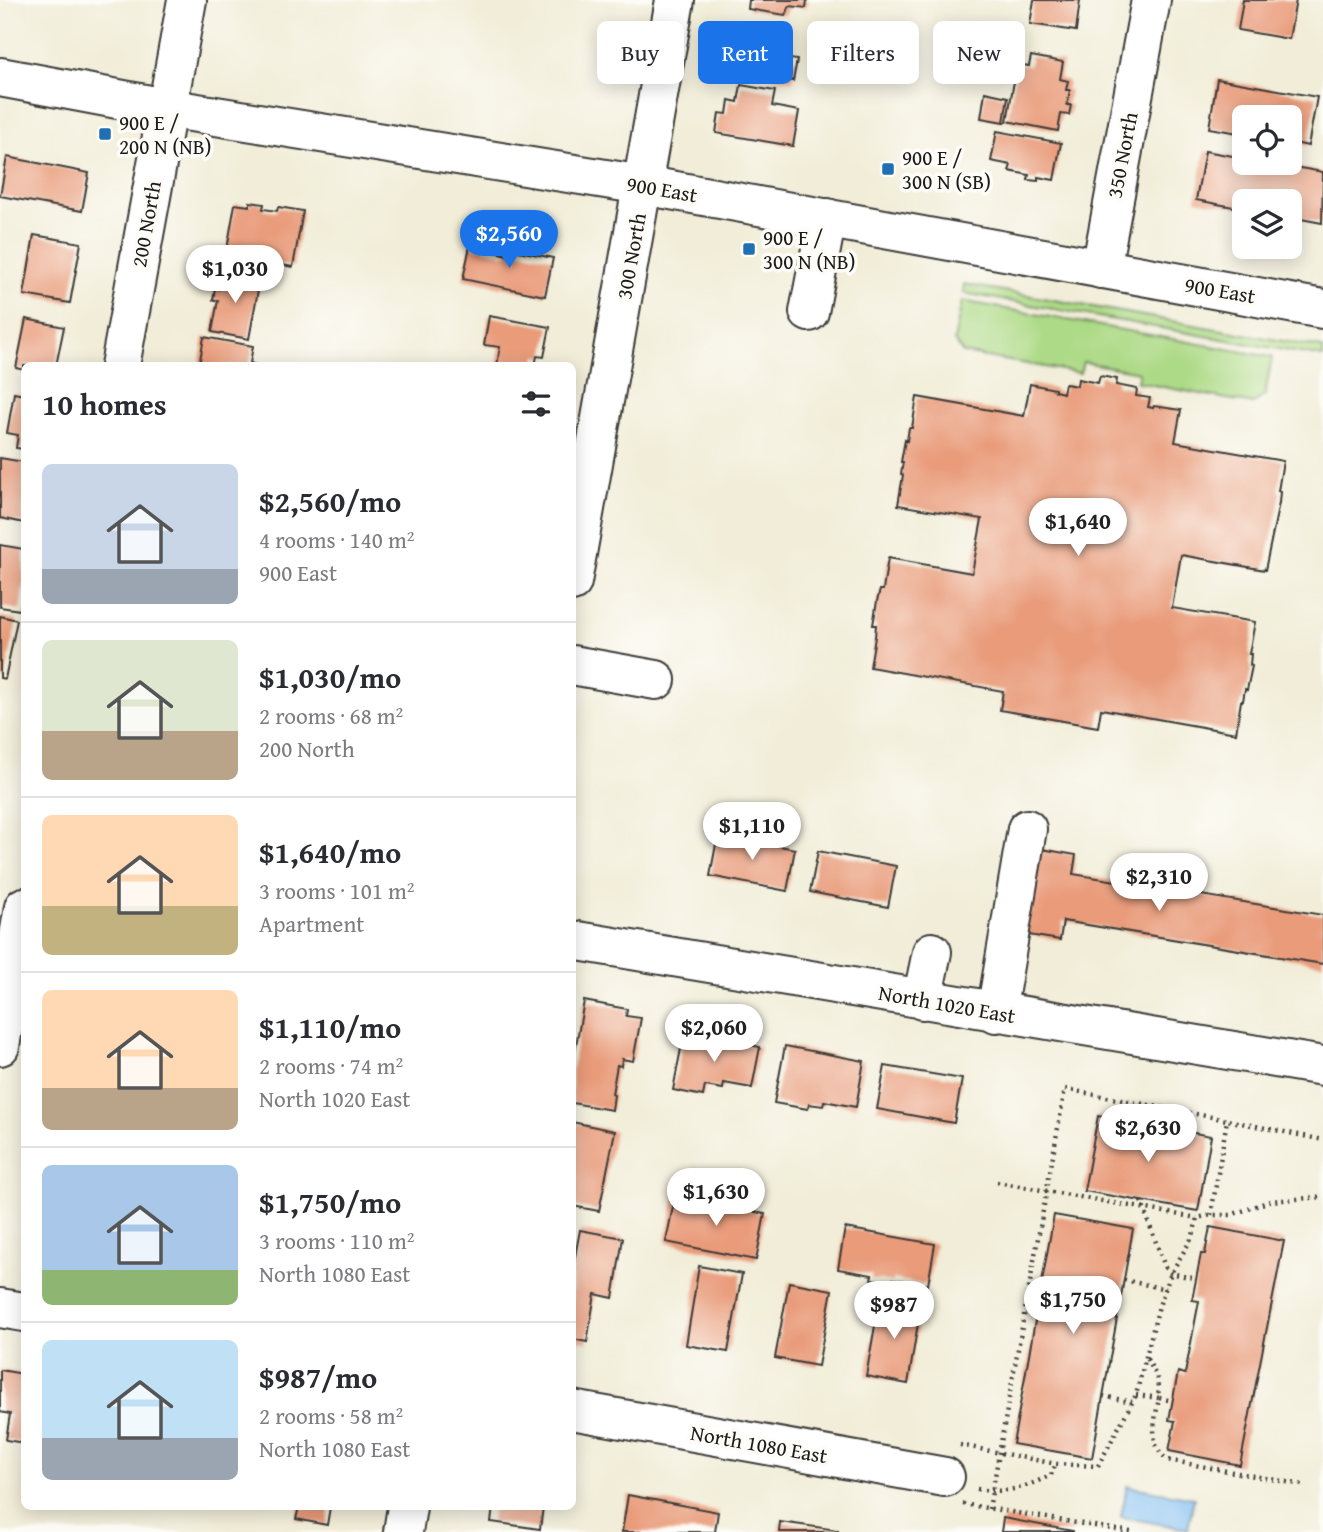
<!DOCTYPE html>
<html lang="en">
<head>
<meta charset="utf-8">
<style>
  :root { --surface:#fff; --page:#f2f2f3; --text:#2b2b33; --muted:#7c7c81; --line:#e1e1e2; --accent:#1a73e8 }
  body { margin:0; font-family:"Gentium Book Plus",serif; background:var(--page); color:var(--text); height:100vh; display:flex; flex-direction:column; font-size:26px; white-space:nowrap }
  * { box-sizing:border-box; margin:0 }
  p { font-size:23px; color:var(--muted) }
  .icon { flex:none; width:38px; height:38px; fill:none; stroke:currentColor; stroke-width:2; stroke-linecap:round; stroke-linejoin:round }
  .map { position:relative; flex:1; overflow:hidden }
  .details { position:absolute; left:21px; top:362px; width:555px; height:1148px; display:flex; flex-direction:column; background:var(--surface); border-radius:10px; box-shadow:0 4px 18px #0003 }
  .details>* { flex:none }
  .banner { position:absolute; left:597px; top:21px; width:621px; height:63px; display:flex; gap:14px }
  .controls { position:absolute; left:1232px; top:105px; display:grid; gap:14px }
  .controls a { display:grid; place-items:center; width:70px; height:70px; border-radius:10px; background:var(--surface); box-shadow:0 4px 18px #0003; font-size:35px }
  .price { position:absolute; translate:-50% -60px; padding:0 16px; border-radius:24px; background:#fff; color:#222; font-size:23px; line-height:46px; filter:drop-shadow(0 2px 4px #0008) }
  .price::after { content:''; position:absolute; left:50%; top:42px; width:21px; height:16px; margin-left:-10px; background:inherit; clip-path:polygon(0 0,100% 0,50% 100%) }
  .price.current { background:var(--accent); color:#fff }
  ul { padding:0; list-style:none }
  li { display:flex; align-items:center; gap:21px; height:175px; padding:0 21px }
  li+li { border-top:2px solid var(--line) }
  li span { display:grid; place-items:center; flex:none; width:196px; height:140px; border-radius:10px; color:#555 }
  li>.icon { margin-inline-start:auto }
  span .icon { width:84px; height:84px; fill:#fffc; stroke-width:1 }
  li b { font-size:30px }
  h2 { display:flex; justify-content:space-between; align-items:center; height:84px; padding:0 21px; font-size:30px }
  .tag { padding:0 24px; border-radius:10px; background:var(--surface); box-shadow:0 4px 18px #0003; font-size:24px; line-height:63px }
  .tag.current { background:var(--accent); color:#fff }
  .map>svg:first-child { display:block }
  .green { fill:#adda86; stroke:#647b51; stroke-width:2 }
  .water { fill:#7ebdf2; stroke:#4d6c87; stroke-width:2 }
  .building { fill:#e99b7a }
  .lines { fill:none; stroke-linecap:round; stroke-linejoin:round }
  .minor-casing { stroke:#3c3b38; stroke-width:42 }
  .major-casing { stroke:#3c3b38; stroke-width:42 }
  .path { stroke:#3c3b38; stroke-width:4.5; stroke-dasharray:2 5; stroke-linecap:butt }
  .minor { stroke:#fff; stroke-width:38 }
  .major { stroke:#fff; stroke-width:38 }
  .poi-dot { fill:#1f6fb2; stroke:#fdfcf7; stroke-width:2.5 }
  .labels { text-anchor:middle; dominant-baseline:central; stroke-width:7; stroke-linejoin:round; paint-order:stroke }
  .poi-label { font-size:21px; fill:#1c1c1c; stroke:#fdfcf7; text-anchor:start }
  .street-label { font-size:21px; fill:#1c1c1c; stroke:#fdfcf7 }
</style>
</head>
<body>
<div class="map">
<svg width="1323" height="1532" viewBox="0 0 1323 1532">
  <rect width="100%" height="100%" fill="#fdfcf7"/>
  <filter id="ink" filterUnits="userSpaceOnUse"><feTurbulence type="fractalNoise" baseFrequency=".0143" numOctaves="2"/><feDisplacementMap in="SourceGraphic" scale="14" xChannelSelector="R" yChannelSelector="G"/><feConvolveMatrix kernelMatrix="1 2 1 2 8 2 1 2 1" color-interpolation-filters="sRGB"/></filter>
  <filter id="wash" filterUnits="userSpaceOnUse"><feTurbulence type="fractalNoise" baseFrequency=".00686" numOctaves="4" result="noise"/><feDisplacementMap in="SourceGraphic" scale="28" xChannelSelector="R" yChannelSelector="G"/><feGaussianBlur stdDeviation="1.57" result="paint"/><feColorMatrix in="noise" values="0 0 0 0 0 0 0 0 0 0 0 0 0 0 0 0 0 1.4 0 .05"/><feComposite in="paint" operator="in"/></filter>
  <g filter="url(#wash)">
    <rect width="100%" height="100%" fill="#f1edd8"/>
    <path class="green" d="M964 284 1323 348V357L963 293Z
      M962 301 1272 357 1265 395 1253 404 1137 382 1139 372 1083 362 1080 373 963 353 954 341Z"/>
    <path class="water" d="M1127 1486 1194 1498 1188 1529 1121 1517Z"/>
    <g id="blocks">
      <path class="building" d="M749 0H807L806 8 790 6 785 15 748 9Z
        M1034 0H1080L1076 31 1030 24Z
        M1243 0H1296L1289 39 1238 30Z
        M735 36 786 45 784 58 797 60 793 81 729 69Z
        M1031 56 1063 62 1060 79 1068 81 1066 90H1070L1067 105H1071L1069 115 1061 114 1058 131 1007 121 1017 64 1029 66Z
        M1217 79 1317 97 1308 146 1290 142V117H1244V134L1209 128Z
        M741 85 775 91 772 106 799 111 793 146 716 133 719 113 727 114 729 100 738 102Z
        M985 92 1008 97 1004 122 981 118Z
        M997 131 1061 143 1054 180 1038 177V181L1028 180 1029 175 1009 171 1011 165 991 161Z
        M1205 151 1244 158V163H1272L1323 172 1322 223 1290 217V201H1244V209L1196 200Z
        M7 157 89 173 82 211 0 196Z
        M250 202 264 204 263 209 277 211 278 207 303 211 293 267 226 255 235 204 250 206Z
        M34 235 81 243 70 303 24 295Z
        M470 246 508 255 509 249 553 258 545 296 463 279Z
        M222 272 260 279 249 339 212 332 218 300H213L215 288 219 289Z
        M489 316 550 327 544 357 537 356 535 366H497L500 347 484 345Z
        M26 319 64 327 56 366H24V370L16 368Z
        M204 337 253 346 250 363 259 366H199Z
        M1100 376 1117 379 1116 385 1137 389 1136 396 1150 398 1148 407 1153 408 1154 406 1181 410 1175 442 1283 461 1278 491 1280 492 1279 503 1265 570 1181 555 1172 608 1255 622 1249 654H1251L1250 665 1252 666 1247 690 1245 689 1243 701H1241L1236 733 1101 709 1098 727 1000 710 1003 691 870 667 875 637 876 625H873L877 601 880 590H883L888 558 972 573 982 519 898 505 903 475 901 474 903 462H901L905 440 907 441 909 428H912L917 397 1024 416 1030 384 1055 389V391L1063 393 1065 384 1077 386 1078 379 1098 383Z
        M14 393 24 395V449L16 448 18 435 7 433Z
        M0 458 24 462V523L0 518Z
        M0 545 24 549V583L20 610 0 607Z
        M0 616 17 620 5 679 0 678Z
        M718 834 795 849 787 891 710 876Z
        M1030 847 1076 855 1073 874 1323 915V964L1063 921 1060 940 1016 933Z
        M818 851 896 866 888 907 810 892Z
        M584 1001 627 1009 626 1016 641 1018 633 1061 622 1059 621 1066 617 1065 612 1094 614 1095 612 1110 572 1103V1068Z
        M684 1033 760 1047 752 1088 724 1083 723 1089 705 1086 703 1096 673 1090Z
        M785 1046 864 1061 856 1107 824 1101 823 1106 809 1104 808 1109 774 1103Z
        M885 1066 962 1079 954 1123 877 1109Z
        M1098 1116 1211 1136 1198 1211 1084 1191Z
        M572 1122 615 1131 599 1211 572 1206Z
        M675 1196 765 1214 756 1260 666 1242Z
        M1054 1215 1133 1229 1092 1458 1013 1444Z
        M1210 1227 1284 1241 1240 1465 1169 1451 1175 1421 1169 1420 1178 1372 1185 1374 1199 1301 1192 1300 1201 1254H1205Z
        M845 1228 935 1244 928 1285 893 1279V1282L871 1279 872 1275 838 1269Z
        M580 1230 623 1238 613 1298 595 1294 587 1342 572 1339V1261L574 1262Z
        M699 1266 742 1274 728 1352 686 1345Z
        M789 1282 832 1290 818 1366 775 1358Z
        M880 1298 921 1305 908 1384 866 1376Z
        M0 1370 24 1374V1443L6 1440 10 1414 0 1412Z
        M628 1495 718 1512 715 1532H622Z
        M299 1507H330L327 1525 296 1519Z
        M493 1507H543L540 1529 491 1522Z
        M1003 1518 1073 1531V1532H1001Z
        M780 1522 838 1530V1532H779Z"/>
    </g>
  </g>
  <g filter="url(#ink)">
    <use href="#blocks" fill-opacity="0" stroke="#3c3b38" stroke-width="2"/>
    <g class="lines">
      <defs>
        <path id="minor" d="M1101 269 1151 0
          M809 312 827 218
          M120 366 187 0
          M572 582 675 0
          M572 665 656 680
          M572 940 1323 1066
          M922 1000 932 952
          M996 1013 1027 829
          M0 1046 24 907
          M0 1308 24 1312
          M572 1410 945 1477
          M403 1532 407 1507"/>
        <path id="major" d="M0 77 166 108 643 185 1323 309"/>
      </defs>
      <use href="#minor" class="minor-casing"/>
      <use href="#major" class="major-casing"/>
      <path class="path" d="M997 1182 1197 1218
        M1141 1201 1165 1267 1171 1273 1196 1279
        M1211 1215 1227 1120 1323 1140
        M1124 1280 1166 1289
        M1147 1359 1157 1377 1159 1398 1173 1401
        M1136 1395 1159 1398C1155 1421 1147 1445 1168 1460L1303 1485
        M1103 1396 1132 1402
        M960 1445 1056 1464 1098 1466 1136 1395 1159 1306 1171 1273 1193 1236 1197 1218 1211 1215H1231L1270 1201 1323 1197
        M977 1489C1007 1494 1024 1488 1051 1475L1056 1464
        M963 1504 1131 1532
        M989 1509 1065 1089 1227 1120"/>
      <use href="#minor" class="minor"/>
      <use href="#major" class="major"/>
    </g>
  </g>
  <g class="poi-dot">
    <rect x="98" y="127" width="14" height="14" rx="3.5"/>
    <rect x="881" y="162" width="14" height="14" rx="3.5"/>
    <rect x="742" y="242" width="14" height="14" rx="3.5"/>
  </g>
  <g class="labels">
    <g class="poi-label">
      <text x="119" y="122">900 E /<tspan x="119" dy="24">200 N (NB)</tspan></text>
      <text x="902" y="157">900 E /<tspan x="902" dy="24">300 N (SB)</tspan></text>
      <text x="763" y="237">900 E /<tspan x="763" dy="24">300 N (NB)</tspan></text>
    </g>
    <g class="street-label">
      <text transform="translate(1122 155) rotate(-79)">350 North</text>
      <text transform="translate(662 189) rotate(10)">900 East</text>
      <text transform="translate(146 224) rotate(-80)">200 North</text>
      <text transform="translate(631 256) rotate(-80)">300 North</text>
      <text transform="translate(1220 290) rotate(10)">900 East</text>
      <text transform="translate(947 1004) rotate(10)">North 1020 East</text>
      <text transform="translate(759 1444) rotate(10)">North 1080 East</text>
    </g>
  </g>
</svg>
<div class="controls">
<a><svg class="icon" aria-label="locate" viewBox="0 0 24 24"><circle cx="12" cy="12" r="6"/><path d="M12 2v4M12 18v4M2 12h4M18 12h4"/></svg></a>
<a><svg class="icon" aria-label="layers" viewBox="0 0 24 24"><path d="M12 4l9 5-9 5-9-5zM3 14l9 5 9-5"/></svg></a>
</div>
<b class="price current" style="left:509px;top:270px">$2,560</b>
<b class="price" style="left:235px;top:305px">$1,030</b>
<b class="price" style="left:1078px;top:558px">$1,640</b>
<b class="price" style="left:752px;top:862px">$1,110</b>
<b class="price" style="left:1159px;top:913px">$2,310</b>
<b class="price" style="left:714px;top:1064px">$2,060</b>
<b class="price" style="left:1148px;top:1164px">$2,630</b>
<b class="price" style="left:716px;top:1228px">$1,630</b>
<b class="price" style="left:1073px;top:1336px">$1,750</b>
<b class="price" style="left:894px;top:1341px">$987</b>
<div class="banner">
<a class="tag">Buy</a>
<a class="tag current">Rent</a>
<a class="tag">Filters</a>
<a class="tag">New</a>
</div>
<section class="details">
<h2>10 homes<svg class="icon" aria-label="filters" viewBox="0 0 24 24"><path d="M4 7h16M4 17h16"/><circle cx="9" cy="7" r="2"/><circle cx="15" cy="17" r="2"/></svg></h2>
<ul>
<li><span style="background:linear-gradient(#c9d6e8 75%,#9aa5b1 0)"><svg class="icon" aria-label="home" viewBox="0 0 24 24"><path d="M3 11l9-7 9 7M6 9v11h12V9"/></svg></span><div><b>$2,560/mo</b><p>4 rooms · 140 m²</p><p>900 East</p></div></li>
<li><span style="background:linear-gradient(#dfe7d0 65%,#b9a48a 0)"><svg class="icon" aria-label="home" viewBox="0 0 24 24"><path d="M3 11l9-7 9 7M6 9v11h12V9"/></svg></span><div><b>$1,030/mo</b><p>2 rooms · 68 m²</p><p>200 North</p></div></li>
<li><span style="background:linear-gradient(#ffd9b3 65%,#c2b280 0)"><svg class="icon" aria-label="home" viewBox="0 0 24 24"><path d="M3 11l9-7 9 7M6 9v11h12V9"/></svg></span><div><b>$1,640/mo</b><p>3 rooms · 101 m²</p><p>Apartment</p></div></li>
<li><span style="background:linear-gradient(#ffd9b3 70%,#b9a48a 0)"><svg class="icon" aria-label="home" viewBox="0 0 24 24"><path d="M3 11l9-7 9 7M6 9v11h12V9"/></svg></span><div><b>$1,110/mo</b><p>2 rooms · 74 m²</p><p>North 1020 East</p></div></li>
<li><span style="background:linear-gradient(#a9c7e8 75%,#8fb573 0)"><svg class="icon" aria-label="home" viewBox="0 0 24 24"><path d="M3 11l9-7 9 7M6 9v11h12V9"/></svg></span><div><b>$1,750/mo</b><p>3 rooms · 110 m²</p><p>North 1080 East</p></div></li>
<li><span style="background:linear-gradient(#bfe0f5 70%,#9aa5b1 0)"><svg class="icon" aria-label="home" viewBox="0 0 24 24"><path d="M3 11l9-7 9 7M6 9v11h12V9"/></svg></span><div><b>$987/mo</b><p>2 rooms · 58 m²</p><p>North 1080 East</p></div></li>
</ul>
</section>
</div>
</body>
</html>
